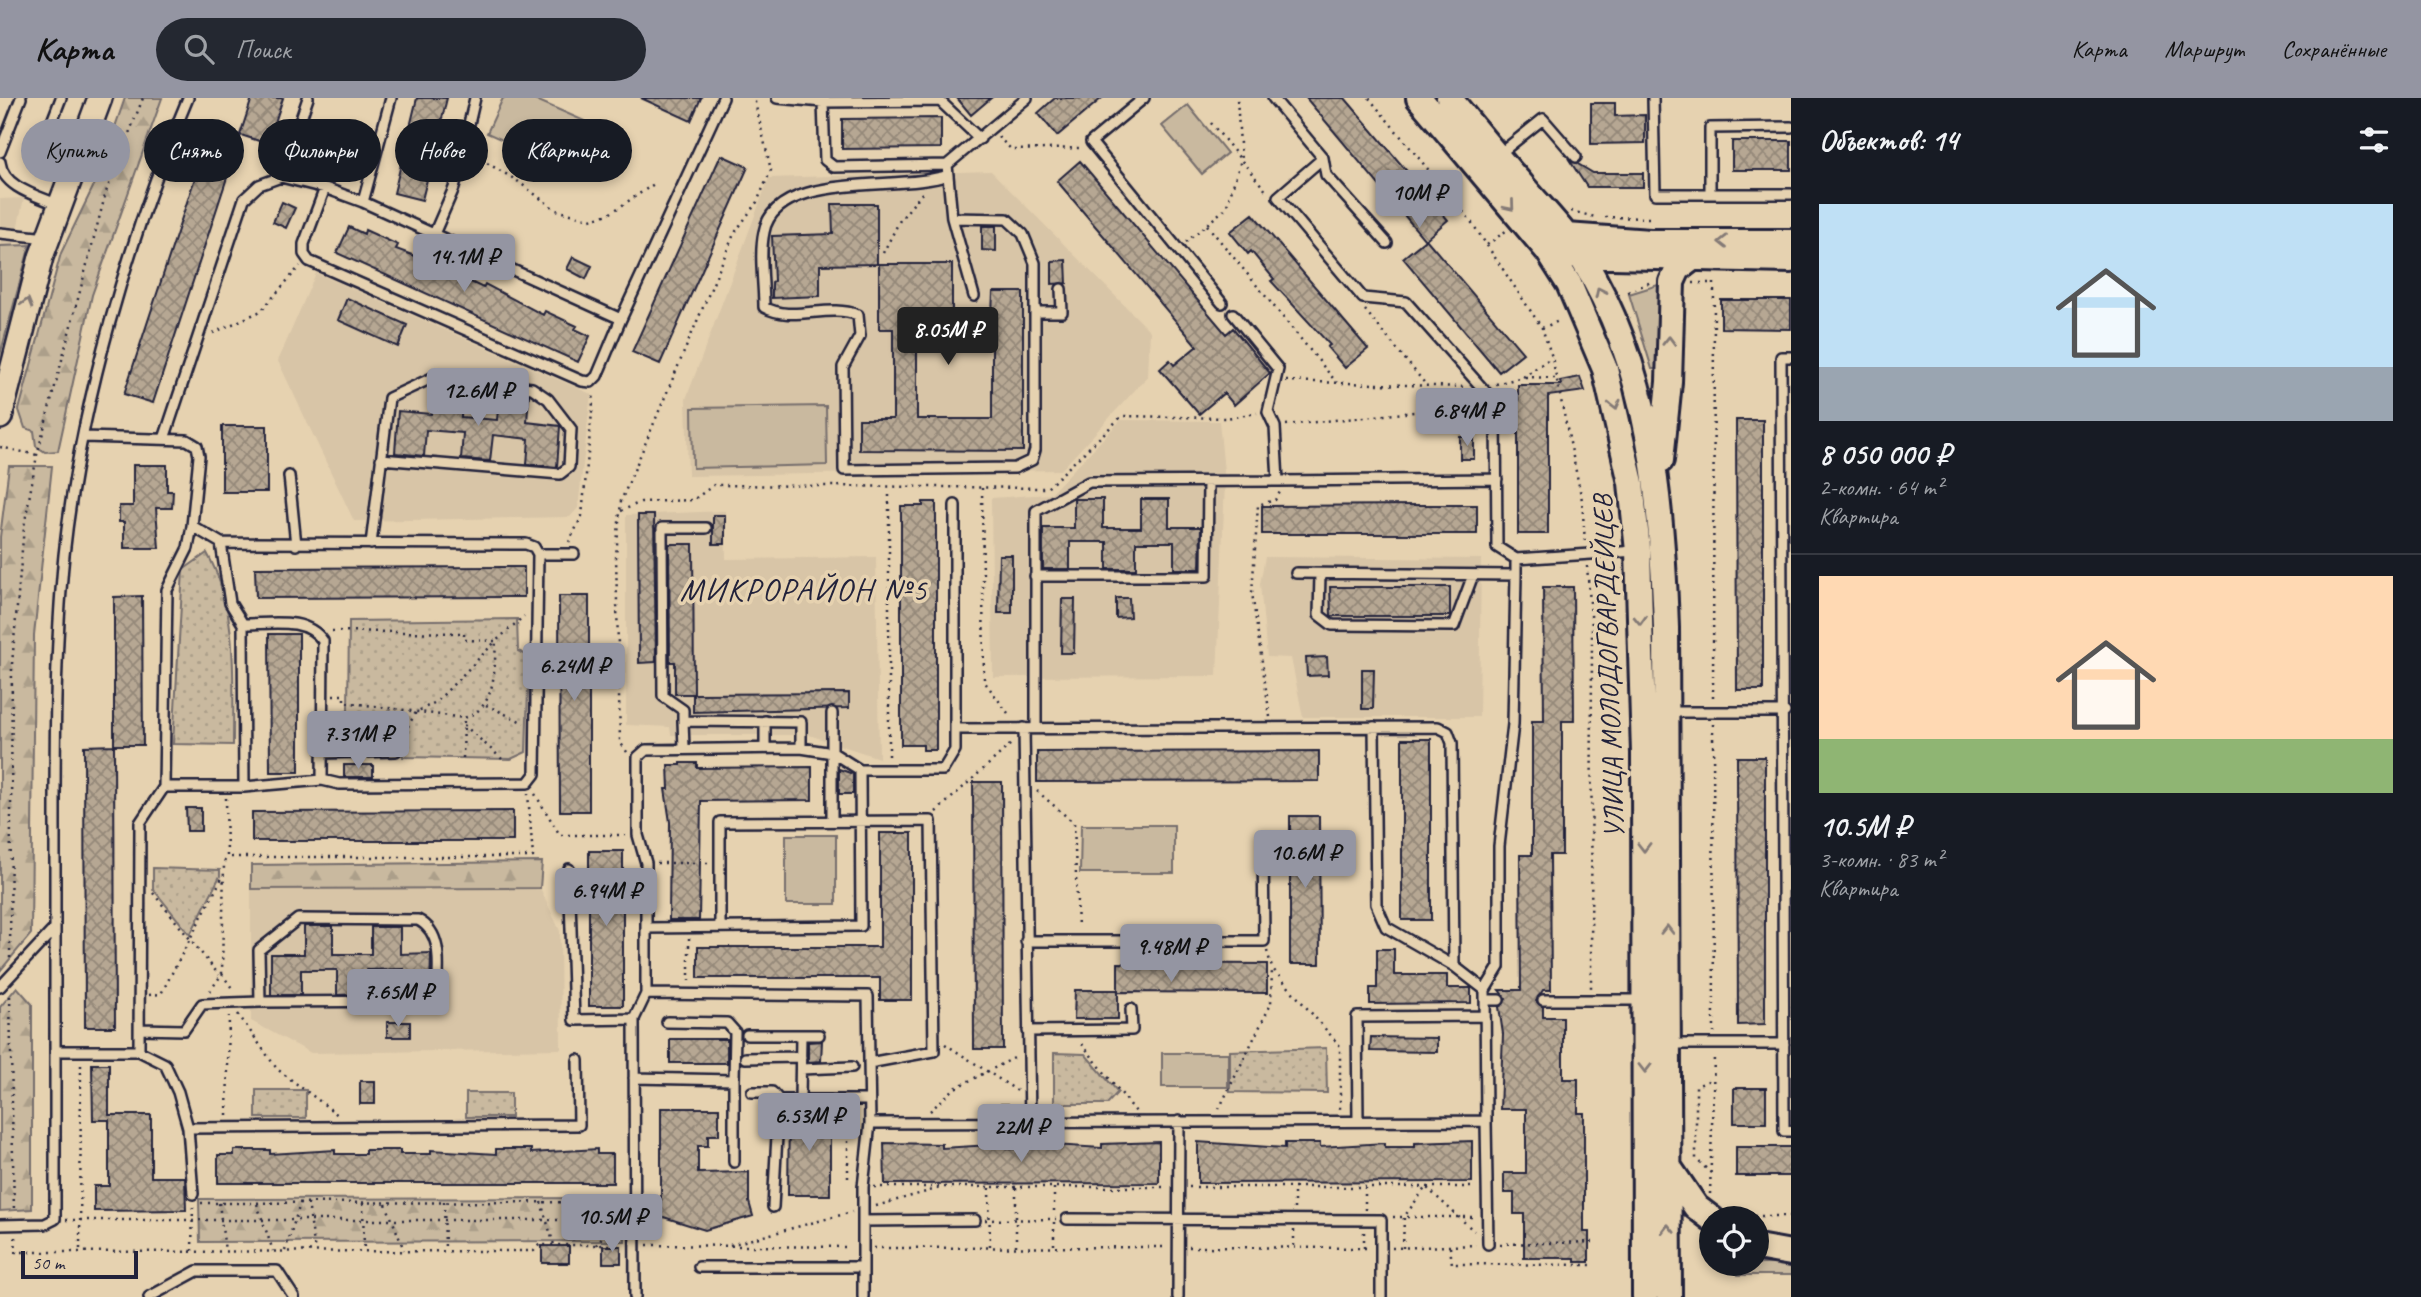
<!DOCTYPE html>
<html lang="ru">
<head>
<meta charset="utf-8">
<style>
  :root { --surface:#171b24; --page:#242831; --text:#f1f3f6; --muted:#9ea1a6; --line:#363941; --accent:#9495a2 }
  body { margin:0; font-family:Caveat,sans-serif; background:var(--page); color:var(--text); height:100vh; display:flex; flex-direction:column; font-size:26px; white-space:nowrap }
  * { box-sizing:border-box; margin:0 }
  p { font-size:23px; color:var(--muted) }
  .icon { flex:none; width:38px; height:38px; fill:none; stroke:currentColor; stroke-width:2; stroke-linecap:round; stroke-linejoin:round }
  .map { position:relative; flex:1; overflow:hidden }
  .panel { display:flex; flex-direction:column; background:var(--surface); width:630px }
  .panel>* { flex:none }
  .banner { position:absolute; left:21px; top:21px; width:665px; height:63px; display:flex; gap:14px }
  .buttons { position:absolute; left:1699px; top:1108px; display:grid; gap:14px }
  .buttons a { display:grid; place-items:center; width:70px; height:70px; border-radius:50%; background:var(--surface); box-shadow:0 4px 10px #0003; font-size:35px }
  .scale { position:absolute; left:21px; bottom:18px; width:117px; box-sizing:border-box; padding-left:7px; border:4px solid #22223b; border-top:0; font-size:19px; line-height:24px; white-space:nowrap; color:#22223b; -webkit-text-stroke:5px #e6d2b0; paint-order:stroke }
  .price { position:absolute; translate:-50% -60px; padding:0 16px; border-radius:7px; background:var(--accent); color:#111; font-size:23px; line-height:46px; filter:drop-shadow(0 2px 4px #0008) }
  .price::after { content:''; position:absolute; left:50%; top:42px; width:21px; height:16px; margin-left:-10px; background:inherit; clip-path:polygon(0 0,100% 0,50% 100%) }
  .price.active { background:#222; color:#fff }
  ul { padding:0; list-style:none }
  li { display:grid; align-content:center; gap:14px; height:371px; padding:0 28px }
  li+li { border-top:2px solid var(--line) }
  li span { display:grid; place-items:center; height:217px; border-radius:0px; color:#555 }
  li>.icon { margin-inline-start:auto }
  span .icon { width:126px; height:126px; fill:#fffc; stroke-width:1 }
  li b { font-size:30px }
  h2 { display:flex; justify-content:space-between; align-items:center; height:84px; padding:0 28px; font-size:30px }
  .chip { padding:0 24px; border-radius:32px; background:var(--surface); box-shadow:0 4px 10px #0003; font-size:24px; line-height:63px }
  .chip.active { background:var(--accent); color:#111 }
  header { display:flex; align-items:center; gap:42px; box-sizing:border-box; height:98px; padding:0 35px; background:var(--accent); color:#111 }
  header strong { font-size:33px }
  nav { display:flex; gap:38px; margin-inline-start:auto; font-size:24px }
  .search { width:490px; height:63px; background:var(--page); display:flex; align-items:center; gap:18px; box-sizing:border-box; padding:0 24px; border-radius:38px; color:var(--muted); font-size:26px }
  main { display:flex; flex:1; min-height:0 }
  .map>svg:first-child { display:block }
  .built { fill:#d8c5a7 }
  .green { fill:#c9b99f; stroke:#766e6d; stroke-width:2 }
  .forest { fill:url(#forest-firs); stroke:#766e6d; stroke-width:2 }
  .park { fill:url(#park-dots); stroke:#766e6d; stroke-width:2 }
  .building { fill:url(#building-cross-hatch); stroke:#22223b; stroke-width:2; fill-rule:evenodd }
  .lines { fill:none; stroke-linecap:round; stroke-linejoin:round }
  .service-casing { stroke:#22223b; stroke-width:14 }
  .tertiary-casing { stroke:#22223b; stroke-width:28 }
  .secondary-casing { stroke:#22223b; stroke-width:30 }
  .path { stroke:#22223b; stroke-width:2.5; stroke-dasharray:2 5; stroke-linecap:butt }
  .service { stroke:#e6d2b0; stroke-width:9 }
  .tertiary { stroke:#e6d2b0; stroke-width:23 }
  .secondary { stroke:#e6d2b0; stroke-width:24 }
  .oneway { stroke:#847a76 }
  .labels { text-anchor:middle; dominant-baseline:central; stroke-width:7; stroke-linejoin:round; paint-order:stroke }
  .street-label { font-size:28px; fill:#22223b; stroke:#e6d2b0 }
  .quarter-label { font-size:32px; letter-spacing:2px; fill:#22223b; stroke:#e6d2b0 }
</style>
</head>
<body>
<header>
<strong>Карта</strong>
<div class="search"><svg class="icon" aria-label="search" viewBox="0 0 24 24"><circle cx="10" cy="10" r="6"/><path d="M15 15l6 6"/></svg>Поиск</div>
<nav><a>Карта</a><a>Маршрут</a><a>Сохранённые</a></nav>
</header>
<main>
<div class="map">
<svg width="1791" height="1199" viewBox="0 0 1791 1199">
  <defs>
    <pattern id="forest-firs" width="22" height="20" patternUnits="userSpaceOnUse" patternTransform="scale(1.75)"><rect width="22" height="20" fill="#c9b99f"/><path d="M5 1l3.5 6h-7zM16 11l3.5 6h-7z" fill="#ac9f8a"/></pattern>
    <pattern id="park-dots" width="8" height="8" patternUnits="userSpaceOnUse" patternTransform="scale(1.75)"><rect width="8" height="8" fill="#c9b99f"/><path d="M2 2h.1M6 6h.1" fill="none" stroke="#ac9f8a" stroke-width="1.8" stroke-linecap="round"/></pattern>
    <pattern id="building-cross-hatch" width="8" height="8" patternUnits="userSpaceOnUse" patternTransform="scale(1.75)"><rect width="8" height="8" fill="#b6a793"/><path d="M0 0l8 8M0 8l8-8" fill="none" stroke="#948879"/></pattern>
  </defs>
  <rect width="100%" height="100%" fill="#e6d2b0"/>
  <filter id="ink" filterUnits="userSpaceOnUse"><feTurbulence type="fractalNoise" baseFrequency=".0143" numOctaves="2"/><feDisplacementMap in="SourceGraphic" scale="14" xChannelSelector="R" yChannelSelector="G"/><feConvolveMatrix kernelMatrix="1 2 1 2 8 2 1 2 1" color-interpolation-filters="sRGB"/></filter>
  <g filter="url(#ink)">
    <path class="built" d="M991 73 1150 233 1148 278 1061 372 688 378 686 301 769 80Z
      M24 100 16 136 0 202V101Z
      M316 175 591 296 578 410 570 419 354 423 278 263Z
      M1121 322 1219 323 1225 384 1217 578 993 579 991 400 1050 396Z
      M725 413 726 461 876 459 879 660 809 637H671L670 629 626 627V417Z
      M1265 459 1481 461 1479 619H1303L1291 560 1267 559 1260 486Z
      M538 785 560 833 561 951 311 955 251 923V787Z"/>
    <path class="green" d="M503 0H532L614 36 593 82 487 35Z
      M1188 7 1227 55 1202 76 1162 28Z
      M30 147 0 257V148Z
      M1661 186 1659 271H1652L1629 196Z
      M826 308 827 367 693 370 692 310Z
      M1081 727H1174V775H1080Z
      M786 737H836V806H786Z
      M1162 955H1228V989H1162Z
      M1739 1166H1791V1177H1738Z"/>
    <path class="forest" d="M125 0H162L92 197 58 353 45 354 36 348 34 333 25 330 19 312 61 155 97 81Z
      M9 368H52L34 537 31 836 0 873V439Z
      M542 764 540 790 251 791V767Z
      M17 889 32 906V1111L0 1113V909Z
      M625 1100V1143L200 1144 199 1101Z"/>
    <path class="park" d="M207 455C239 512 233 584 233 647L173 646 183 472Z
      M517 521 518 553 529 558 526 654 511 661 403 659 400 641 335 643V615L348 613 349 523Z
      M153 770 220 772V778L190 837 153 791Z
      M1326 950 1327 995 1230 994V953Z
      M1054 955 1085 956 1118 994 1107 1006H1054Z
      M256 992H306V1020H256Z
      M466 995H511V1019H466Z"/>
    <path class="building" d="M252 0H283L268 46 241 37 153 305 124 296 212 28 240 37Z
      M417 0H447L422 102 394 95Z
      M641 0H701L691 23Z
      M957 0H991L971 17Z
      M1055 0H1102L1057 38 1038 15Z
      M1306 0H1345L1448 122 1426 141 1523 255 1499 274 1403 160 1425 142Z
      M1591 5H1615V18L1645 17V45L1591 46Z
      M941 20V50L842 51V21Z
      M1732 43H1791V72H1732Z
      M721 57 748 69 660 266 632 254Z
      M1568 60 1593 75H1643V89H1587Z
      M1080 63 1226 236 1233 230 1270 275 1234 307 1224 295 1199 316 1160 271 1170 262 1174 267 1197 248 1057 83Z
      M282 104 295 110 286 130 273 124Z
      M832 106H877V166L820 167V198L772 200V184L774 183 772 138 833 136Z
      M1253 116 1368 251 1345 270 1327 249 1330 247 1271 183 1274 181 1251 153 1248 156 1230 134Z
      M982 128H996V153L982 152Z
      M349 129 364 136 365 132 398 147 396 151 458 174 456 177 483 190 485 186 543 217 545 213 577 228 575 231 590 238 578 264 337 155Z
      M573 159 592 168 586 181 567 171Z
      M1066 162 1067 185 1052 186V163Z
      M879 166H952V215L992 216 993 194H1023V353L859 352V321H893V231H879ZM917 239H992V321H917Z
      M347 200 407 227 398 249 338 222Z
      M1721 202H1791V231L1721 230Z
      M1580 279 1585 293 1548 298V436H1518V287H1561L1560 283Z
      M434 288 463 290 461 319 497 322 500 293 529 297 527 324 560 328 557 369 527 366 529 341 493 337 490 363 461 361 463 335 426 332 424 358 395 355 398 313 431 316Z
      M1736 322H1763V592H1737Z
      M222 328H267V394H222Z
      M1460 339H1474V361H1460Z
      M133 367H167V393H173L172 410H156L159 450H124V424H119V408H133Z
      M1074 401H1103V430H1141V401H1169V429H1201L1200 471H1174V444H1136V471H1107V444H1070V471H1043V430H1074Z
      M923 404H936V652H923V647H901V408H923Z
      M1419 407H1477V436H1262V408Z
      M638 417H654L656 564 639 565Z
      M713 417H725V446H713Z
      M669 446H693L694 596 849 595V610L693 614V596H675V564H670Z
      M999 457H1012V515H998Z
      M506 469H524V499L256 500 255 470Z
      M1330 489H1450V518H1331Z
      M1543 489H1573L1574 623H1562V757H1550L1551 892H1543L1536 903 1543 909V919H1563V981H1578V1015H1584V1134H1589V1164H1575V1160H1524V1116H1514V1095H1504V1075H1526V1011H1500L1503 936 1499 909 1506 901 1499 892H1521L1520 757H1532V623H1544Z
      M142 498 143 647H114V499Z
      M559 498H589V713H560Z
      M1116 500H1129L1130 519 1116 520Z
      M1062 501H1075L1074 555H1061Z
      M269 536H299V674H270Z
      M1327 559 1328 577 1307 578 1306 560Z
      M1362 571H1374L1373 611H1362Z
      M1402 641H1431V822H1402Z
      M114 647 115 929H85L84 648Z
      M1319 653V683L1037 684V654Z
      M1737 659H1765V926L1738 927Z
      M681 665H697V670L812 669V702L701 703 699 822H669L670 724 665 691H669L668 667H681Z
      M344 667H373V679H344Z
      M839 671 853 676V696H839Z
      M973 684H1002L1003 951H974Z
      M186 710H201V733H187Z
      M513 713V743H252V714Z
      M1290 718H1319L1320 866H1290Z
      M880 735H912V902H880V880H698V849H880Z
      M589 753H623V908H589Z
      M304 828H333V856H371V829H400V856L431 855 430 896H404V871L367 872V896L337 897V872H301V897H271V856H304Z
      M1377 851H1394V877H1447V890H1471V905L1370 906V890H1377Z
      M1118 865 1267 866V895L1118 894V921H1074L1075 892H1118Z
      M387 924H410V939H387Z
      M1371 939 1437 940V954L1370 953Z
      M670 941H727V965H670Z
      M822 943 821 963 808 964V944Z
      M92 966H109V1017H151V1079H185L186 1112 94 1113V1088H109V1022H93Z
      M360 983H375V1006H360Z
      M1734 990H1766V1025H1734Z
      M984 1006H1008V1018H984Z
      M661 1010H719V1037H708V1048H698V1075L749 1074V1104L753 1118 705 1132 657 1117 661 1103Z
      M789 1013H830V1097H788Z
      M1472 1043V1084L1198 1085V1044L1285 1050V1045H1320V1049L1385 1045V1049H1415V1045Z
      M1159 1044V1085L885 1086 884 1045 942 1046V1050L1007 1046V1051L1037 1050V1046L1102 1050V1046Z
      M1736 1049H1791V1078H1736Z
      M496 1051H531V1055L597 1051V1056H613V1085H218V1057H234V1052H270V1056L335 1052V1056H365V1052H400V1056H431V1052L496 1056Z
      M542 1148H569V1165H542Z
      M603 1148H621V1165H603Z"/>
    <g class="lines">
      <defs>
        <path id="service" d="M777 0 823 4 940 3 980 41
          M1144 0 1091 44 1222 205
          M1653 0 1655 96H1791
          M823 4 825 62 834 69 947 67 1027 0
          M44 44 61 0
          M0 54 21 0
          M1498 57 1543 21 1576 59
          M1323 60 1326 77 1387 145
          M0 64C3 90 38 98 59 107
          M947 67 952 120 1007 121 1023 136 1035 165V352L1032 362 1015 370 844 372 843 269 860 238 858 217C828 205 792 225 764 209 764 186 759 157 764 134 775 72 902 94 948 77
          M281 79 325 90 363 104 621 221 723 0
          M325 90 304 146V156L309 163 582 283 591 284 597 278 621 221
          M1710 95V30L1791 29
          M363 104 391 0
          M952 120 974 198
          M0 135 47 140
          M434 136 454 90 475 0
          M1035 214H1062L1061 191
          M1233 216 1278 271 1268 314 1275 329 1278 383 1497 381
          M1791 259H1781L1784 1033H1791
          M84 339 187 342 197 348 199 358 192 428 221 445 526 446 534 449 538 456 535 676 528 685 339 686 322 682
          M164 341 244 101 259 87 281 79 308 0
          M289 378 296 447
          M706 430H662L663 598 683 612V623L801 624V650
          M371 446C377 398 383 349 389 300L434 279 532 290 548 301 571 331 569 369 560 376 381 361
          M538 456H574
          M1516 461 1636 453
          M1296 475 1516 477
          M1320 476 1319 517 1332 527 1454 528 1473 477
          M1035 478H1207L1208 384
          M243 526 244 689
          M1667 614H1785
          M832 615V723
          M683 623 684 650
          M765 623V650
          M1374 629 1376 806 1386 829 1454 868 1485 892
          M1024 630 1030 1024
          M1036 630V413L1089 384 1278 383
          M955 631 1438 629 1448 634 1452 645 1454 868
          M322 655 396 653
          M860 672H943L955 652V407
          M164 689H244L322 682 323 543C306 518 271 526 243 526L230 505 221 445
          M569 771 574 922 634 921
          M720 829V724L931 723 934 953 869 965
          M1026 843H1264L1263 740
          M0 889 55 830
          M646 896 868 898 870 1025 863 1089V1199
          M1485 902H1499
          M1543 902H1643
          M667 924 727 925 735 934 734 982
          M139 931 184 932 202 906 260 904 259 852 298 821 418 822C446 836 437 876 437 903L260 904
          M1028 933 1132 932 1131 911
          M747 937H819
          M1668 946H1784
          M56 953H139L140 725 164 689 167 492 188 450 192 428
          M139 953 165 966 178 994 188 1030 579 1027 578 962
          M745 960 801 959
          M801 971 852 969
          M634 980 734 982V1064
          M752 994H772L779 1002
          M800 1002 801 937
          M1358 1023 1357 919 1485 918
          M1486 1023 1488 1146
          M870 1025 1486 1023 1485 892 1499 869V748L1513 626 1516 477V461L1497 449 1496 314 1491 300 1406 204 1363 200 1278 99 1323 60 1273 0
          M188 1030 193 1096
          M773 1109 779 1002H869
          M1067 1121 1381 1122V1199
          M863 1123 975 1122
          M0 1127 45 1126 55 1121C56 1003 55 885 55 766 55 663 54 560 64 457 80 307 129 139 188 0
          M699 1169H862
          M149 1199 197 1173H277L294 1199
          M635 1199 634 921 646 896V765L638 737V659L646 652 801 650 833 655 860 672 861 828 647 830
          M1178 1199 1179 1023"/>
        <path id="tertiary" d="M0 319 41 159 100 0"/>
        <path id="secondary" d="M1419 0 1548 153 1569 186 1605 271 1631 385 1638 453 1644 656 1645 1199
          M1449 0C1473 29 1496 58 1521 86 1541 110 1565 133 1582 160 1651 271 1662 404 1666 530L1669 1199
          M1559 143 1566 138 1650 144H1791
          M1568 157 1791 162
          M1661 362 1669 284 1672 184 1678 171 1690 162
          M1666 1065 1696 1109 1712 1121
          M1757 1149 1791 1155"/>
      </defs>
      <use href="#service" class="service-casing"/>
      <use href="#tertiary" class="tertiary-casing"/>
      <use href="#secondary" class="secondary-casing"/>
      <path class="path" d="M1369 0 1470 122 1542 230 1552 259 1582 402 1585 444
        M1211 25 1267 94
        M998 39 1012 52 1081 50
        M475 58 516 82 556 112 590 121 609 116 657 84
        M1571 113 1595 119
        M1605 119 1651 120
        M1207 127 1337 285
        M1186 144 1226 110 1241 62 1237 0
        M1487 147 1507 132
        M883 155 900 122 923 94
        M1693 185H1714L1713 602
        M1628 194 1651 184
        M1365 212 1427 288
        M1542 230 1561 222
        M213 235 261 213 300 168
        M1525 279 1556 280
        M1286 283 1465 289
        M1496 286 1523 279 1552 259
        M1286 327 1444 311 1471 296
        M0 349 37 357
        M982 390 984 583 1011 619
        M889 397V659
        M621 413 641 404 693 402 714 387 1047 390 1122 318 1226 320 1257 315
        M569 444 582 418 594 294
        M1587 468 1592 529 1591 892
        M332 533 464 535V542L496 543
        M333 597H344V604L464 620C497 610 494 572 496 543L524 518
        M486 607 524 625
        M1270 619 1252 495 1258 407 1275 402 1280 394
        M1713 626 1714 935
        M464 627 502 661
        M401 641 416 614 436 604 496 543
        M627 654 620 644 616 457 621 403 734 136 757 104 771 72 754 0
        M463 660 464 620
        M1037 693 1074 725 1078 830
        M535 696 560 737H625
        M226 700 227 759H533L528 696
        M936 714 1011 646
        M657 765H710
        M153 795 219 877
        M689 840V883
        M1267 853 1272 870 1340 948V1013
        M10 860 12 566 24 429 37 357 106 94 143 0
        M222 876 234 893
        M210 893 222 876 224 764 227 759
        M149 897 161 896 223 778
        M10 898 14 1115
        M238 916 277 971 338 1017
        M945 946 1019 994
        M1082 946 1136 1014
        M1219 1011 1271 906 1272 870
        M930 1013 955 990 1016 959
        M227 1017 229 918
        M1711 1075 1696 1061V988L1713 981
        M848 1080V1012
        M874 1089H1168
        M1189 1089H1476
        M989 1090 990 1149
        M1016 1090V1149
        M1054 1090V1118
        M1710 1096 1714 959
        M444 1104 445 1152
        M541 1104 554 1147
        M201 1105 621 1104
        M219 1105 225 1153
        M308 1105 315 1153
        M363 1105 364 1153
        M573 1105V1147
        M257 1106 273 1153
        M386 1106 404 1152
        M876 1108 940 1090
        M1294 1111V1090
        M1365 1112V1090
        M1733 1118H1791
        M1393 1119H1474
        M66 1122H623
        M985 1122 1056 1121
        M1054 1124V1149
        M1294 1132V1150
        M15 1139 16 1154 534 1153 539 1147H622
        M1500 1146 1595 1144
        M596 1147 622 1114
        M647 1147 850 1149
        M730 1147 852 1114
        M1189 1149 1368 1150
        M1450 1149 1452 1166 1591 1167
        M874 1150 1165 1149
        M1364 1150V1132
        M1392 1150 1476 1147
        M1403 1150 1404 1119 1426 1089 1474 1133
        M80 1151 81 966
        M192 1153 193 1107
        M285 1153 300 1106"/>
      <use href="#service" class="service"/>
      <use href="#tertiary" class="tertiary"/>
      <use href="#secondary" class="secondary"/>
    </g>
    <defs><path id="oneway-chevron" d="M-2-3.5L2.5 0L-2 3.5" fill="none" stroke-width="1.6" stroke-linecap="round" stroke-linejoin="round" transform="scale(1.75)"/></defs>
    <g class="oneway">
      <use href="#oneway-chevron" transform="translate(1510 108) rotate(50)"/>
      <use href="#oneway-chevron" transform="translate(1723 144) rotate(-180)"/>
      <use href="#oneway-chevron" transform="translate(1600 194) rotate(-115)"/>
      <use href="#oneway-chevron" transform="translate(27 205) rotate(-74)"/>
      <use href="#oneway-chevron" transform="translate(1669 243) rotate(-89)"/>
      <use href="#oneway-chevron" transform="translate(1615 307) rotate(76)"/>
      <use href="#oneway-chevron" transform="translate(1640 522) rotate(88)"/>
      <use href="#oneway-chevron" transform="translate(1644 749) rotate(90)"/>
      <use href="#oneway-chevron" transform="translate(1667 832) rotate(-90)"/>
      <use href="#oneway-chevron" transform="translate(1645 970) rotate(90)"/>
      <use href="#oneway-chevron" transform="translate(1668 1131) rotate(-91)"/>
    </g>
  </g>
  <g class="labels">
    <g class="street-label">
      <text transform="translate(1608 569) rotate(-92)">УЛИЦА МОЛОДОГВАРДЕЙЦЕВ</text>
    </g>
    <g class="quarter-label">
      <text x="804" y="491">МИКРОРАЙОН №5</text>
    </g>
  </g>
</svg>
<div class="buttons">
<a><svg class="icon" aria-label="locate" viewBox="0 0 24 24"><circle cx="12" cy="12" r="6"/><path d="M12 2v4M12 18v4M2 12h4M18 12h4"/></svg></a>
</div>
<div class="scale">50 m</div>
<b class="price" style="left:1419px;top:132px">10M ₽</b>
<b class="price" style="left:464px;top:196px">14.1M ₽</b>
<b class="price active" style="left:948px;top:269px">8.05M ₽</b>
<b class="price" style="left:478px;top:330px">12.6M ₽</b>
<b class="price" style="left:1467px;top:350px">6.84M ₽</b>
<b class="price" style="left:574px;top:605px">6.24M ₽</b>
<b class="price" style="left:358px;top:673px">7.31M ₽</b>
<b class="price" style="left:1305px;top:792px">10.6M ₽</b>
<b class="price" style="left:606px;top:830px">6.94M ₽</b>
<b class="price" style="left:1171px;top:886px">9.48M ₽</b>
<b class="price" style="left:398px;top:931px">7.65M ₽</b>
<b class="price" style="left:809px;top:1055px">6.53M ₽</b>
<b class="price" style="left:1021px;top:1066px">22M ₽</b>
<b class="price" style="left:612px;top:1156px">10.5M ₽</b>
<div class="banner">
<a class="chip active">Купить</a>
<a class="chip">Снять</a>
<a class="chip">Фильтры</a>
<a class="chip">Новое</a>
<a class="chip">Квартира</a>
</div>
</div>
<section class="panel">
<h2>Объектов: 14<svg class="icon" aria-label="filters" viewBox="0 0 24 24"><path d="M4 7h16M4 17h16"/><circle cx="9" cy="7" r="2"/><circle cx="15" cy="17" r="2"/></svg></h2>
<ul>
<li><span style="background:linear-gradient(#bfe0f5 75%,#9aa5b1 0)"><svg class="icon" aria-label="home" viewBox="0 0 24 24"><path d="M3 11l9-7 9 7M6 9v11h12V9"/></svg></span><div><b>8 050 000 ₽</b><p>2-комн. · 64 m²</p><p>Квартира</p></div></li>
<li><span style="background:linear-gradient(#ffd9b3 75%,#8fb573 0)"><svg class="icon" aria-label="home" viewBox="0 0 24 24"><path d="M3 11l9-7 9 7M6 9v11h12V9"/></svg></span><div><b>10.5M ₽</b><p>3-комн. · 83 m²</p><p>Квартира</p></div></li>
</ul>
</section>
</main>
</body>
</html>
